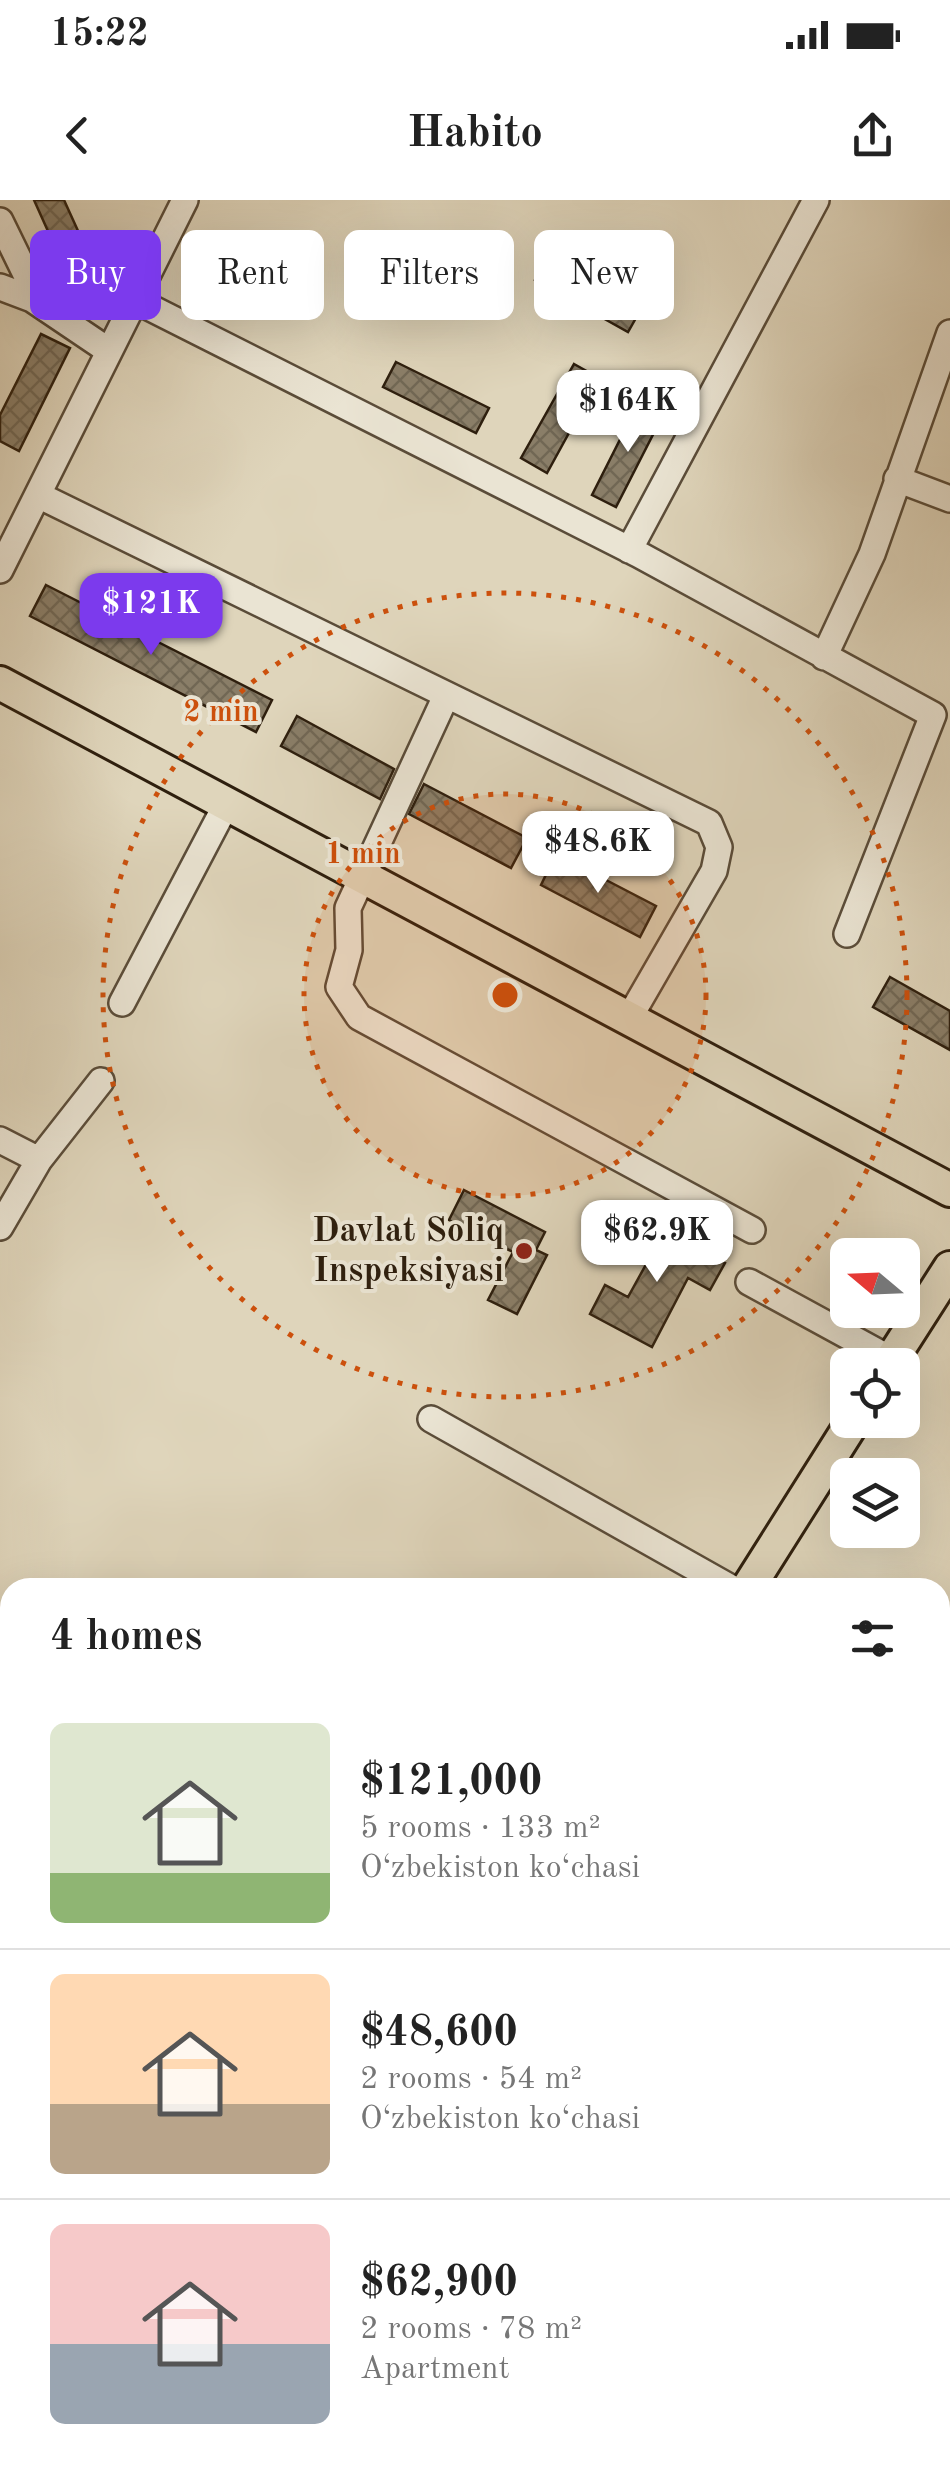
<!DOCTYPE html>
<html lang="en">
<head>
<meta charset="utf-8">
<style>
  :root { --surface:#fff; --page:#f2f2f2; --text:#222; --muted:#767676; --line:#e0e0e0; --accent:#7c3aed }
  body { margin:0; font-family:"Old Standard TT",serif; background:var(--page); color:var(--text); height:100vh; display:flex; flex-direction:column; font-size:38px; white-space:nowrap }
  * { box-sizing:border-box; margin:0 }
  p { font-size:32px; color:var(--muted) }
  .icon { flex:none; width:55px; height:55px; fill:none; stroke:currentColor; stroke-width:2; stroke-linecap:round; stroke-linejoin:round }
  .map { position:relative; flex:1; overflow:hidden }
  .panel { position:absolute; left:0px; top:1378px; width:950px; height:892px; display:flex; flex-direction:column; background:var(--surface); border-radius:30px 30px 0 0; box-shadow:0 10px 40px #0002 }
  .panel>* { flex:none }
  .guide { position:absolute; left:30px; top:30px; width:890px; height:90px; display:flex; gap:20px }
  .needle { width:65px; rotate:289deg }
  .fabs { position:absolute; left:830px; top:1038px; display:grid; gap:20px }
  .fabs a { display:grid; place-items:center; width:90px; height:90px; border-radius:15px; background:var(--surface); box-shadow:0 10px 40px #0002; font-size:50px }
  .price { position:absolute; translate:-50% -85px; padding:0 22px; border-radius:20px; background:#fff; color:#222; font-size:32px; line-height:65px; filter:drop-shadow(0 2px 5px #0008) }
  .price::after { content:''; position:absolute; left:50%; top:60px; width:30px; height:22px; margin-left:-15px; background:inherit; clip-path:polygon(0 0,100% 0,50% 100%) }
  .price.selected { background:var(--accent); color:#fff }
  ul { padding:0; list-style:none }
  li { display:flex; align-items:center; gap:30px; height:250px; padding:0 50px }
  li+li { border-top:2px solid var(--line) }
  li span { display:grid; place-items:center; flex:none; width:280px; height:200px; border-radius:15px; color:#555 }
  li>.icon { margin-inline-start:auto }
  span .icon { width:120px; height:120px; fill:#fffc; stroke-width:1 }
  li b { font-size:42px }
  h2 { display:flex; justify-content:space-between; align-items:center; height:120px; padding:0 50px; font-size:42px }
  .chip { padding:0 35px; border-radius:15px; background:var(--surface); box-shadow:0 10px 40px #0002; font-size:35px; line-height:90px }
  .chip.selected { background:var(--accent); color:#fff }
  .status { display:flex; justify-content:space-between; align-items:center; height:70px; padding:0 50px; background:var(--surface); direction:ltr }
  .status svg { height:28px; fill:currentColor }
  header { display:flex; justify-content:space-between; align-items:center; height:130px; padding:0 50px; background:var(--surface); font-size:45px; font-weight:800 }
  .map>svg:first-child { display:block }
  .building { fill:url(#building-cross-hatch); stroke:#2e1f0e; stroke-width:2.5 }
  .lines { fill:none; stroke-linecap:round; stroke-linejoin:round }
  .minor-casing { stroke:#5a4c39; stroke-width:30 }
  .major-casing { stroke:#2e1f0e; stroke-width:38 }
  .minor { stroke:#eae4d3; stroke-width:25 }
  .major { stroke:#dfd5bb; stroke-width:32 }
  .ring { fill:none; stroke:#cc500c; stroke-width:5; stroke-dasharray:5 10 }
  .poi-dot { fill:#8f2418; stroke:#eae4d3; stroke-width:4 }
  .labels { text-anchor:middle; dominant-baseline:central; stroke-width:8; stroke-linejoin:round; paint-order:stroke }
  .poi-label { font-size:35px; font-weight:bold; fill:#2e1f0e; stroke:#eae4d3; text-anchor:end }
  .centre { fill:#cc500c; stroke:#eae4d3; stroke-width:5 }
  .ring-label { font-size:30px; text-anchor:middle; font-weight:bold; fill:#cc500c; stroke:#eae4d3; stroke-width:8; stroke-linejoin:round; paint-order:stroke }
</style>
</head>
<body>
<div class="status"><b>15:22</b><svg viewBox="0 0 49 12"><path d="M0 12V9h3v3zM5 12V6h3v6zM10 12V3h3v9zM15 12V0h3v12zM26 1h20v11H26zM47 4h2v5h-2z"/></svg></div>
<header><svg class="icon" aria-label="back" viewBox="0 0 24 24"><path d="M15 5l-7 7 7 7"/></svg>Habito<svg class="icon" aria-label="share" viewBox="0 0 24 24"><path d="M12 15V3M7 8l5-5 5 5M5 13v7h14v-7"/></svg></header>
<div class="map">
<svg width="950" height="2269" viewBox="0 0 950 2269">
  <defs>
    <pattern id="building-cross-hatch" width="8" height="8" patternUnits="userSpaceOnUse" patternTransform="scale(2.5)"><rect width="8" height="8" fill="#8a7e68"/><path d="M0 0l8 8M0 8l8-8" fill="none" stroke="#716754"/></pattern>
  </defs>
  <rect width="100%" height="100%" fill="#dfd5bb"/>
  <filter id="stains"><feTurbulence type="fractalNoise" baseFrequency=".002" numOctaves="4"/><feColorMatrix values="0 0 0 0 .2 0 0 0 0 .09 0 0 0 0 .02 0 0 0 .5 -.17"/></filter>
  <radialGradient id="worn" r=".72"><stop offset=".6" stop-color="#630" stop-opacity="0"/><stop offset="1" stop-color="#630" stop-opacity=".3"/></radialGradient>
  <path class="building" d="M34 0H64L103 86 78 98Z
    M552 46 645 102 628 132 535 80Z
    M41 134 70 148 19 251 0 241V215Z
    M396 162 489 208 476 233 383 187Z
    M574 164 599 178 547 273 521 258Z
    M639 202 663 215 616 307 592 295Z
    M46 385 272 500 256 532 30 416Z
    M297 516 394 569 380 599 281 546Z
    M424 584 527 638 511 668 409 614Z
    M556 654 656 706 640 737 541 685Z
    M890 777 950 811V850L873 807Z
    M464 990 545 1032 536 1050 547 1055 517 1114 488 1100 513 1052 449 1020Z
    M651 1023 725 1063 710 1090 688 1078 652 1147 590 1114 605 1085 628 1097 649 1059 636 1051Z"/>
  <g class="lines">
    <defs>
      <path id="minor" d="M0 21 41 105
        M0 87 32 99 109 151
        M135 100 638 354 933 515 847 734
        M897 279 950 299
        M38 295 709 623 719 647 714 671 628 820
        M629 350 816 0
        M0 370 185 0
        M824 457 872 354 950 133
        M446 496 348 708 349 750 339 787 359 817 752 1030
        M122 803 226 605
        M0 940 39 960
        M0 1027 39 960 101 881
        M749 1082 892 1160
        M431 1219 731 1388
        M940 1557 950 1564
        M0 1652 10 1660
        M0 1717 10 1702
        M940 1740 950 1725
        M0 1928 10 1936
        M940 2016 950 2002
        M0 2162 10 2168
        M0 2234 10 2215
        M32 2260 47 2269
        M452 2269 457 2260
        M676 2269 681 2260"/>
      <path id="major" d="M0 483 950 990
        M888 1165 950 1068
        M748 1388 854 1220
        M192 2269 198 2260"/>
    </defs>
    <use href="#minor" class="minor-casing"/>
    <use href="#major" class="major-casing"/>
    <use href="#minor" class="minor"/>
    <use href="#major" class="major"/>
  </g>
  <circle cx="505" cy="795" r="201" fill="#cc500c" fill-opacity=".12"/>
  <g class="ring">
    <circle cx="505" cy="795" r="201"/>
    <circle cx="505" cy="795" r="402"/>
  </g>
  <circle class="poi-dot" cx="524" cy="1051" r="10"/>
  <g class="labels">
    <g class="poi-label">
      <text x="504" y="1031">Davlat Soliq<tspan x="504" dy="40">Inspeksiyasi</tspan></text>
    </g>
  </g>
  <circle cx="505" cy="795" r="15" class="centre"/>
  <g class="ring-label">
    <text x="221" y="521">2 min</text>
    <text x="363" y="663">1 min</text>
  </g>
  <rect width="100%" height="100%" filter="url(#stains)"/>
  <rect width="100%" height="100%" fill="url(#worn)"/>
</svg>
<div class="fabs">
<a><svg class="needle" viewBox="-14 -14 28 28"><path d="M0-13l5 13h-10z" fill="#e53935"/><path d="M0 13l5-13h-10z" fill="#767676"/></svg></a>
<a><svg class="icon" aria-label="locate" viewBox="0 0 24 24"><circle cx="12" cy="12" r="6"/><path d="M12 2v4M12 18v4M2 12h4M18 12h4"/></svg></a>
<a><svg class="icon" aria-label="layers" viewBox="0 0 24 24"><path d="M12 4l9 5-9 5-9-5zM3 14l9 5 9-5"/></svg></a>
</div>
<b class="price" style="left:628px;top:255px">$164K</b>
<b class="price selected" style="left:151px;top:458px">$121K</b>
<b class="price" style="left:598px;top:696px">$48.6K</b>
<b class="price" style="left:657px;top:1085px">$62.9K</b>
<div class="guide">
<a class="chip selected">Buy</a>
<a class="chip">Rent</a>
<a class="chip">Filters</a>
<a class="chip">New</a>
</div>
<section class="panel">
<h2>4 homes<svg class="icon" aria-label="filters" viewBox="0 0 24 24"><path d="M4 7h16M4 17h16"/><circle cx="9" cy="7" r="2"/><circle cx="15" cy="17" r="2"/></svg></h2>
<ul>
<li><span style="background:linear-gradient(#dfe7d0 75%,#8fb573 0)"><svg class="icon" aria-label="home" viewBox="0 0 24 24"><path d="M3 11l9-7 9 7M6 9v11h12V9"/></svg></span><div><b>$121,000</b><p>5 rooms · 133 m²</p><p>O‘zbekiston ko‘chasi</p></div></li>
<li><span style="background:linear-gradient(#ffd9b3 65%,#b9a48a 0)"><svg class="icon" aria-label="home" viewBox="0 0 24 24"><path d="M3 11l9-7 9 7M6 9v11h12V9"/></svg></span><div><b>$48,600</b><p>2 rooms · 54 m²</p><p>O‘zbekiston ko‘chasi</p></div></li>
<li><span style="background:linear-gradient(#f6c9c9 60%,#9aa5b1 0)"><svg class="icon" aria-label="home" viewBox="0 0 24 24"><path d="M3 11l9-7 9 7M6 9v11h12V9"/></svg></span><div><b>$62,900</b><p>2 rooms · 78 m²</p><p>Apartment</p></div></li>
</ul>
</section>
</div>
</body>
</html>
